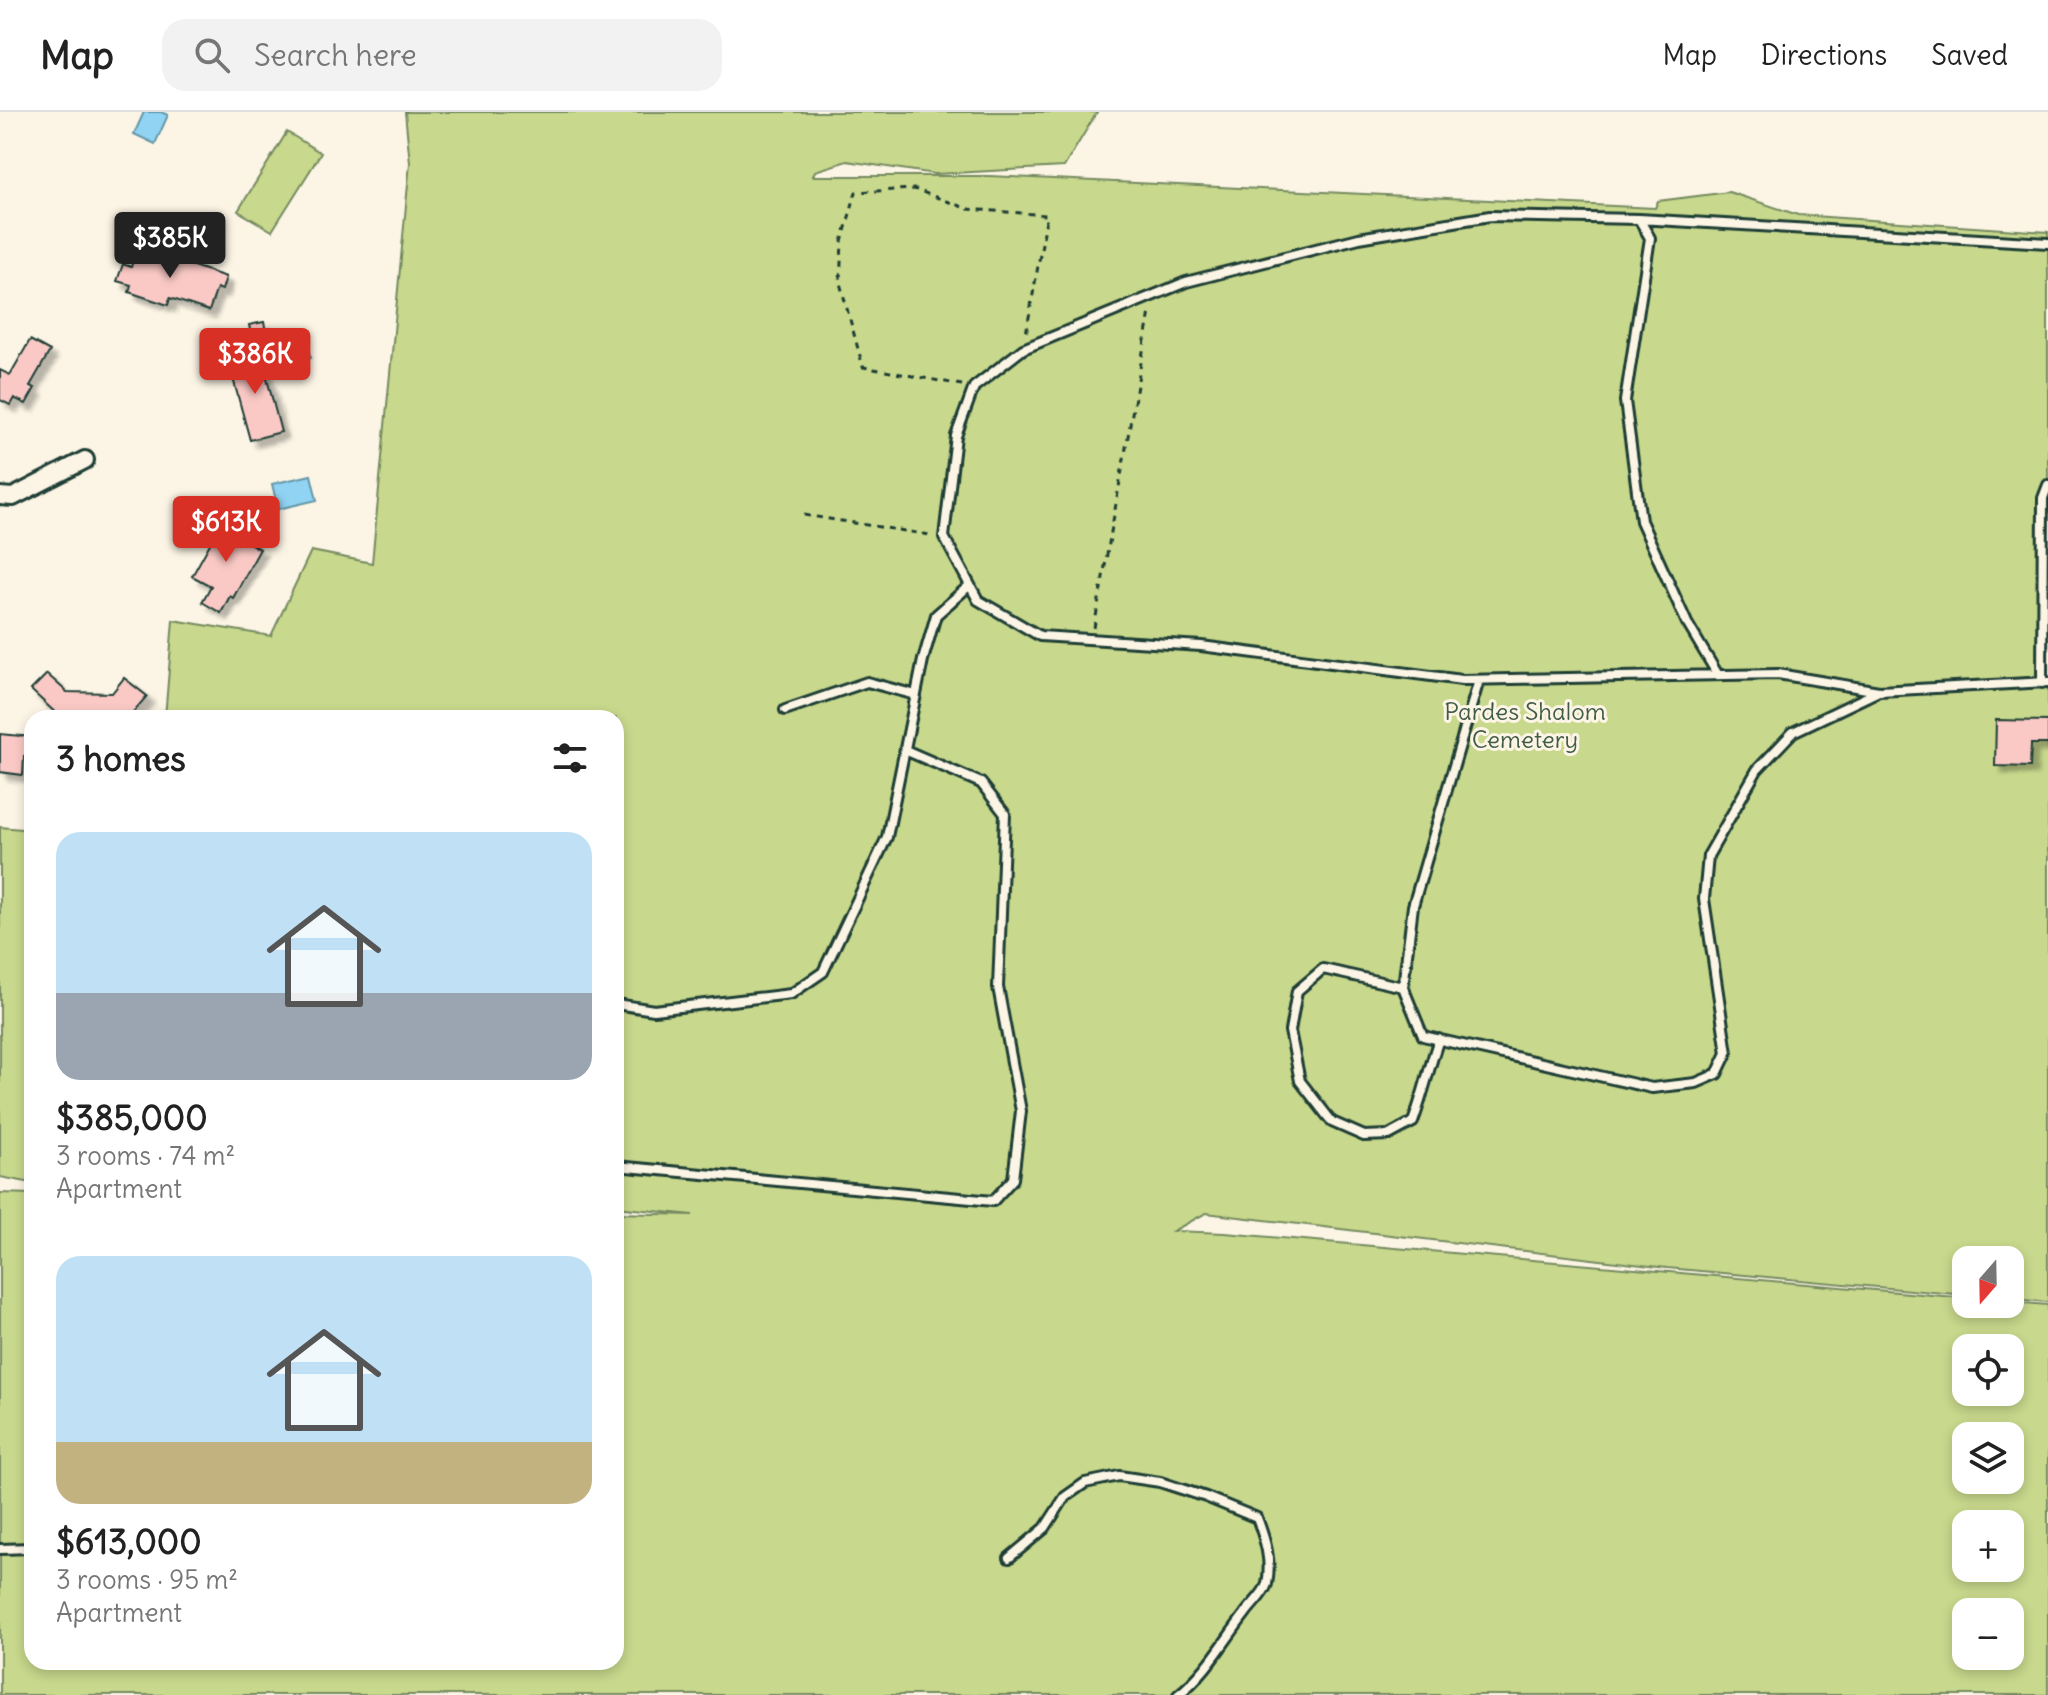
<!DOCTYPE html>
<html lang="en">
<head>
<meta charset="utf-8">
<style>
  :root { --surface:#fff; --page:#f2f2f2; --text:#222; --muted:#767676; --line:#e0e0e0; --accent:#d93025 }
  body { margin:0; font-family:Delius,sans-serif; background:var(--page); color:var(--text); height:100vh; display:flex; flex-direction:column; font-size:30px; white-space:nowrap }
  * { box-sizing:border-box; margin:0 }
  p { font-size:26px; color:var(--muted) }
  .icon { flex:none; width:44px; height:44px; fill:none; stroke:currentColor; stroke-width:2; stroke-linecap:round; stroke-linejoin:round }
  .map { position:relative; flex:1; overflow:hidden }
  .details { position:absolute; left:24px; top:598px; width:600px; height:960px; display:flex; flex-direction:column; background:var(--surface); border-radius:24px; box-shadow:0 4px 12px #0003 }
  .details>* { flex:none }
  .needle { width:52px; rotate:200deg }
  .buttons { position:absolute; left:1952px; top:1134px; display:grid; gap:16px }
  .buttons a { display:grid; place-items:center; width:72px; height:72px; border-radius:16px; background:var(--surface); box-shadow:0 4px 12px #0003; font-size:40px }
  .price { position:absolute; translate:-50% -68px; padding:0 18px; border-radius:8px; background:var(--accent); color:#fff; font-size:26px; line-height:52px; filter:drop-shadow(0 2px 4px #0008) }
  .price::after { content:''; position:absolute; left:50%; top:48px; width:24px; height:18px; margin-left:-12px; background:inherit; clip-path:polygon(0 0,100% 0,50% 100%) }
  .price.selected { background:#222; color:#fff }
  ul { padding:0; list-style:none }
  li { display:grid; align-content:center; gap:16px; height:424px; padding:0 32px }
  li span { display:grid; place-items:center; height:248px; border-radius:24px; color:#555 }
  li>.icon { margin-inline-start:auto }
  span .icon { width:144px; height:144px; fill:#fffc; stroke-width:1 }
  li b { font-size:34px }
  h2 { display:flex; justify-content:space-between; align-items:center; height:96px; padding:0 32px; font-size:34px }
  header { display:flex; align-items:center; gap:48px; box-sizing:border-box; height:112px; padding:0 40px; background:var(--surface); border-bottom:2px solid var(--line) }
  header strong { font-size:38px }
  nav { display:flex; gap:44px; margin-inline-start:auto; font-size:28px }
  .search { width:560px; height:72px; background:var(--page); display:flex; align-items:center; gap:20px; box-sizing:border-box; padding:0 28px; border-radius:24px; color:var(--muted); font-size:30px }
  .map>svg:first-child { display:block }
  .green { fill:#c8d88c; stroke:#748a60; stroke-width:2; fill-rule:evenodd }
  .water { fill:#91d3f3; stroke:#6397a7; stroke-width:2 }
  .building { fill:#fac9c5; stroke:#1f3d34; stroke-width:2; filter:url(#shadow) }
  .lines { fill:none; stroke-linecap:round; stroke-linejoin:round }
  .service-casing { stroke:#1f3d34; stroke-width:14 }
  .minor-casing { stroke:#1f3d34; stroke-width:22 }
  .path { stroke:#1f3d34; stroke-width:3; stroke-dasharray:6 6; stroke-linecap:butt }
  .service { stroke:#fcf5e5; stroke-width:8 }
  .minor { stroke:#fcf5e5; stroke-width:16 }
  .labels { text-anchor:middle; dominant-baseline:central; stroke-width:6; stroke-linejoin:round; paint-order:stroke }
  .park-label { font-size:24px; fill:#415c46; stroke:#fcf5e5 }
</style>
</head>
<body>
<header>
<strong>Map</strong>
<div class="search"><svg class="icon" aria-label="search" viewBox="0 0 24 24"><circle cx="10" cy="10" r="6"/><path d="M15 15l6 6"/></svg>Search here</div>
<nav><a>Map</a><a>Directions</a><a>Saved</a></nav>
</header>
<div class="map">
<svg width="2048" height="1583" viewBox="0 0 2048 1583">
  <defs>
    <filter id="shadow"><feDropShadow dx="7" dy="7" stdDeviation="2" flood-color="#0004"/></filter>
  </defs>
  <rect width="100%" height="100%" fill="#fcf5e5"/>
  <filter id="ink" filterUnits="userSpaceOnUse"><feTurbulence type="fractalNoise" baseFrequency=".0125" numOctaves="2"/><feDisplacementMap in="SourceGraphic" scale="16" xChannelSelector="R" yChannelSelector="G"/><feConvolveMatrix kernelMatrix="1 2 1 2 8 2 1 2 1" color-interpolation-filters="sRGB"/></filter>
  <g filter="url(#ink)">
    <path class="green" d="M405 0H1097L1064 55 935 62 847 49 815 59 813 64H989L1655 96 1658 89 1729 80 1798 103 2048 120V1190L2010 1187V1148H1966V1183L1667 1156 1206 1101 1173 1119 1225 1121 1966 1186V1192H2010V1190L2048 1193V1583H0V1081L32 1082V1550H616V1101L693 1103 616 1095V606H165L173 508 271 524 311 439 372 451 410 51ZM1966 1236H2010V1280H1966ZM1966 1324H2010V1368H1966ZM1966 1412H2010V1456H1966ZM1966 1500H2010V1544H1966Z
      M287 20 321 41 272 119 238 99Z
      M0 715 32 718V1071L0 1065Z"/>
    <path class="water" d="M144 0H161L168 3 155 32 134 22Z
      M194 117 208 127 210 137 201 140 186 134 179 123 183 118Z
      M301 218 311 246 294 249 285 224Z
      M311 363 317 388 278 397 272 372Z"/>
    <path class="building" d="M147 133 162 139 163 144 226 165 222 178 217 176 209 199 170 186 168 193 129 180 131 173 117 169 123 152 131 155 137 136Z
      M264 210 267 225 252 228 249 213Z
      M30 228 50 239 30 274 35 276 26 292 14 286 10 293 0 288V258L10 263Z
      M260 240 281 320 250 328 228 248Z
      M222 410 237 418 240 412 255 420 249 431 260 437 233 486 230 484 221 501 202 490 211 474 192 464Z
      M47 562 67 580 112 581 124 566 147 584 128 606H61L31 578Z
      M1996 608 2048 609V632H2031L2030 655 1995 654Z
      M0 622 32 625V645L24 644 23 663 0 660Z"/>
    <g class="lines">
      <defs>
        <path id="service" d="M1639 107 2048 131
          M1718 563 1687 511 1641 409 1625 289 1650 126 1639 107 1490 104 1359 126 1186 170 1023 237 974 275 956 324 944 425 978 488 1040 524 1201 534 1462 568 1778 562 1879 579 2048 570
          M1479 568 1413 794 1403 875 1423 924 1652 976 1696 971 1717 962 1727 941 1704 787 1708 744 1757 658 1793 620 1879 579
          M2042 571 2043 386 2048 373
          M785 598 867 570 916 583
          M1403 875 1323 857 1297 879 1290 919 1300 969 1332 1010 1364 1024 1389 1023 1413 1010C1423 983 1429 955 1439 927
          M616 892 654 898 791 882 823 860 887 725 923 548 936 503 970 473
          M616 1054 993 1089 1013 1067 1021 999 998 875 1005 702 981 671 905 638
          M0 1437 32 1436
          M1009 1446 1045 1416 1065 1385 1085 1371 1119 1364 1160 1370 1206 1385 1257 1406C1265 1427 1272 1449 1267 1472 1264 1482 1251 1493 1245 1502 1224 1529 1206 1562 1178 1583"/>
        <path id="minor" d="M0 384 13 385 85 348"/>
      </defs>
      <use href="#service" class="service-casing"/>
      <use href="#minor" class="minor-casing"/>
      <path class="path" d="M962 273 863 255 840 171 842 130 856 80 914 77 968 97 1047 103 1026 222
        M804 403 930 423
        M1094 516 1150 200"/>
      <use href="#service" class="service"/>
      <use href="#minor" class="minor"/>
    </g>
  </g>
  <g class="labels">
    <g class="park-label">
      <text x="1525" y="599">Pardes Shalom<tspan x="1525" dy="28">Cemetery</tspan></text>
    </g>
  </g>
</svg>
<div class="buttons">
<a><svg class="needle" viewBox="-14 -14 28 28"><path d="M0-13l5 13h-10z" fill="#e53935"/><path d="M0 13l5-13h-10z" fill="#767676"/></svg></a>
<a><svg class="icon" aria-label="locate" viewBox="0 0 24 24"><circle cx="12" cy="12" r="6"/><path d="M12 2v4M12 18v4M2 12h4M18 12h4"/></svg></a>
<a><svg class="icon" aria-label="layers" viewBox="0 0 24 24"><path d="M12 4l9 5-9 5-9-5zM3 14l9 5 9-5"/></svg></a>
<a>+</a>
<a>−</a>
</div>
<b class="price selected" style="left:170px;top:168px">$385K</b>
<b class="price" style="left:255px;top:284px">$386K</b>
<b class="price" style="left:226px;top:452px">$613K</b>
<section class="details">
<h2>3 homes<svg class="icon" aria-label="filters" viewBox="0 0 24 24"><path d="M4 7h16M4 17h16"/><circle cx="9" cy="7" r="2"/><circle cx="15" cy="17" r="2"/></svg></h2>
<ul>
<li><span style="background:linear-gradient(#bfe0f5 65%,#9aa5b1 0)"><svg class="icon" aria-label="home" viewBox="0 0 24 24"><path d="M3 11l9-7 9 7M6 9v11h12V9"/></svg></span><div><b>$385,000</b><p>3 rooms · 74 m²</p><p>Apartment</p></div></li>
<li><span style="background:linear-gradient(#bfe0f5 75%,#c2b280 0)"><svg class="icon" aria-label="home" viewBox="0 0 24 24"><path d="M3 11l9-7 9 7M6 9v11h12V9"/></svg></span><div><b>$613,000</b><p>3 rooms · 95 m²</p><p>Apartment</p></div></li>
</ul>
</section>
</div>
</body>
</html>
